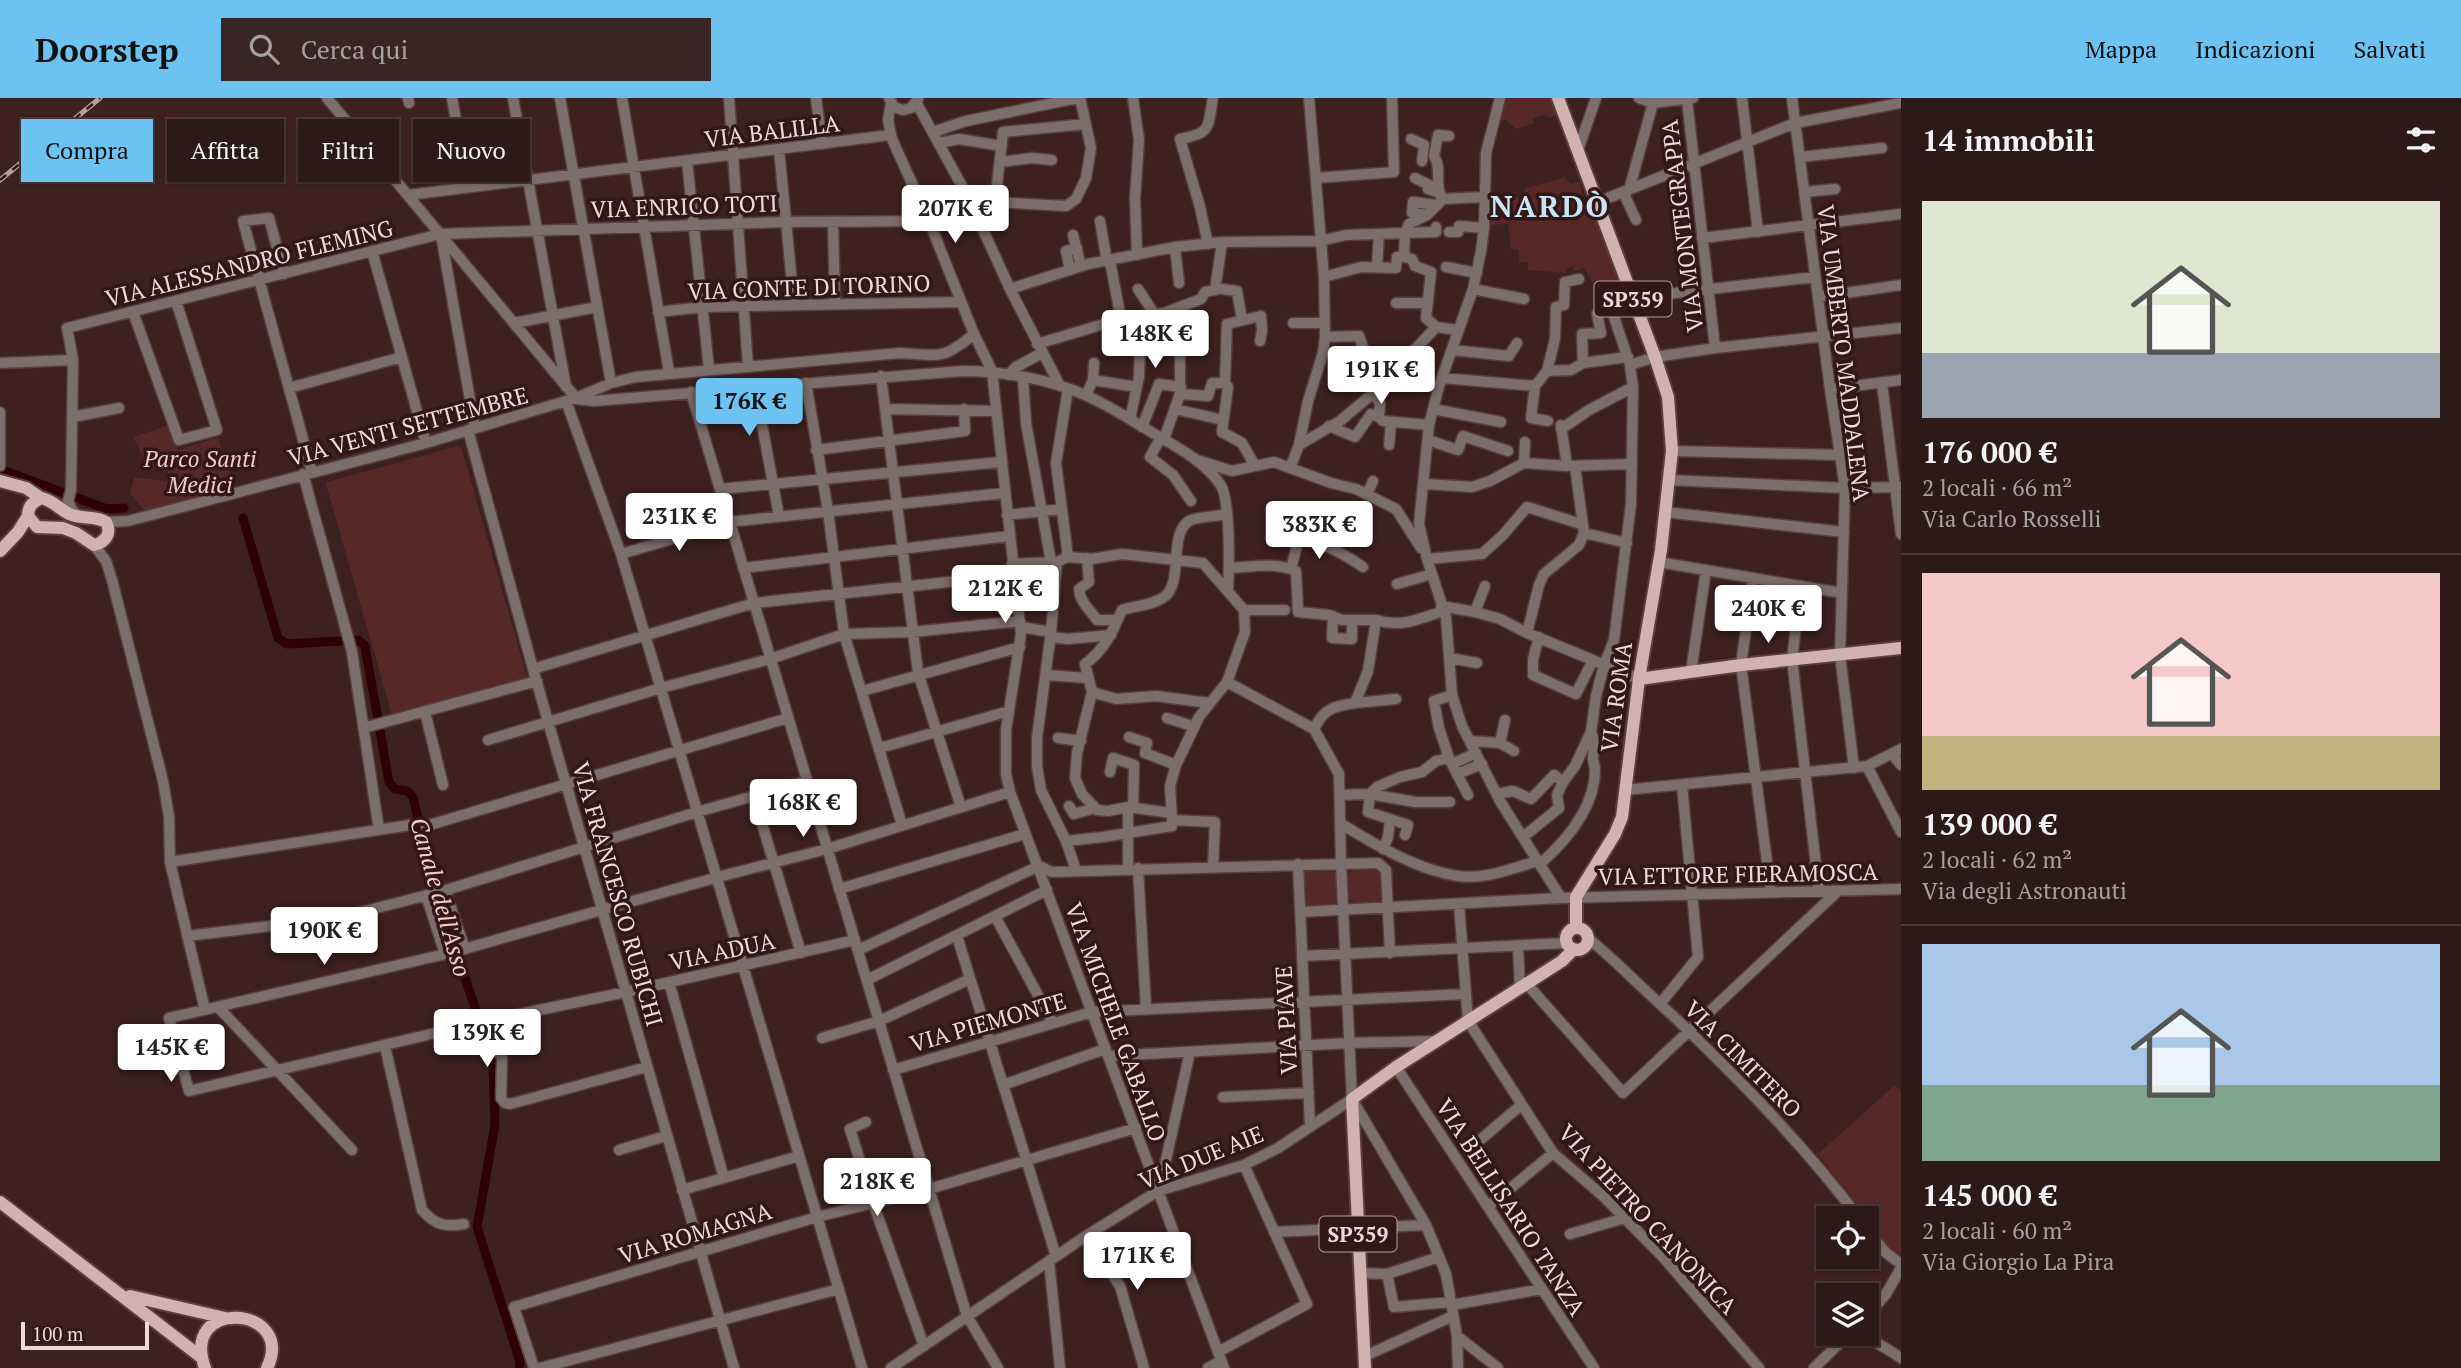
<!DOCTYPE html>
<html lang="it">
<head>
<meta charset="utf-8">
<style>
  :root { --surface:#2d1917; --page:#392624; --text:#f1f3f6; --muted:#a7a0a1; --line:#483836; --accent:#6cc3f2 }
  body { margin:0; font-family:"PT Serif",serif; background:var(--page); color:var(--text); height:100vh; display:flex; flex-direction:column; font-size:26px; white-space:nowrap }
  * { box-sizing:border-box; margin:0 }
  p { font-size:23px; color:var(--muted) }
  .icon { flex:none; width:38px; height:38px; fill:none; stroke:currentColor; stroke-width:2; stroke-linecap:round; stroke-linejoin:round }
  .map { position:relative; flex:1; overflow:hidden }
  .details { display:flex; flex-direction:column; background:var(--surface); width:560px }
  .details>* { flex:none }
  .banner { position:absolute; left:21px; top:21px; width:665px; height:63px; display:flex; gap:14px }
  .buttons { position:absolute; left:1816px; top:1108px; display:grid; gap:14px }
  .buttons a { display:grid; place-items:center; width:63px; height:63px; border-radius:0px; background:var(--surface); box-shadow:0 2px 5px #0004,0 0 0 2px var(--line); font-size:35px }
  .scale { position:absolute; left:21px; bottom:18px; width:128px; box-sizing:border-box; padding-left:7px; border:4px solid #eddad8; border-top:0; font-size:19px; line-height:24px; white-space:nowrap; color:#eddad8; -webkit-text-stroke:5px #311716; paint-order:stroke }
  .price { position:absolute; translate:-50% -60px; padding:0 16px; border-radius:7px; background:#fff; color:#222; font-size:23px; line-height:46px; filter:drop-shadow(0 2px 4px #0008) }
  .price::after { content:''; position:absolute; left:50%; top:42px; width:21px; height:16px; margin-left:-10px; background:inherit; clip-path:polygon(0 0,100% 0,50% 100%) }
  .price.current { background:var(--accent); color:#111 }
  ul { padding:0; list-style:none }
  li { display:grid; align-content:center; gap:14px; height:371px; padding:0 21px }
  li+li { border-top:2px solid var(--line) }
  li span { display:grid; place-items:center; height:217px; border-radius:0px; color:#555 }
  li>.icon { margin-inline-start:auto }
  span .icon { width:126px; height:126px; fill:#fffc; stroke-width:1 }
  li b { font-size:30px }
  h2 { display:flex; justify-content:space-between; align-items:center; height:84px; padding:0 21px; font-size:30px }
  .tag { padding:0 24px; border-radius:0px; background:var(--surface); box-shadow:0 2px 5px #0004,0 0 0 2px var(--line); font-size:24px; line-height:63px }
  .tag.current { background:var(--accent); color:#111 }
  header { display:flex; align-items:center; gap:42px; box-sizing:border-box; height:98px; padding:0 35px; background:var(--accent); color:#111 }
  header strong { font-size:33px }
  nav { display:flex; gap:38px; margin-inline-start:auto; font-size:24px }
  .search { width:490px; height:63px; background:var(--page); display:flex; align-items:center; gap:18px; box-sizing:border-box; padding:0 24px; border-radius:0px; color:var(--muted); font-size:26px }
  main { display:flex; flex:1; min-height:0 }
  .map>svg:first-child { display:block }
  .green { fill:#562926 }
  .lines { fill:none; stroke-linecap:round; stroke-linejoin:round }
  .canal { stroke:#2e0003; stroke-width:9 }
  .minor-casing { stroke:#583f3d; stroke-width:13 }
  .major-casing { stroke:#583f3d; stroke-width:16 }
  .minor { stroke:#7c6e6c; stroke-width:10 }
  .major { stroke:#d0b2af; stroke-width:12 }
  .rail-casing { stroke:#b39e9c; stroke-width:5 }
  .rail { stroke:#311716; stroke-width:2.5; stroke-dasharray:8; stroke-linecap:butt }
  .labels { text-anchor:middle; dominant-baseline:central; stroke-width:7; stroke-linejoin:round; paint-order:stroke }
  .shield { fill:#311716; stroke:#b5a09e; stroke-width:2 }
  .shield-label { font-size:21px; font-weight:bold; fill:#eddad8 }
  .street-label { font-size:23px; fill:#eddad8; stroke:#311716 }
  .park-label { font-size:23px; font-style:italic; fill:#f3c8c4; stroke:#311716 }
  .water-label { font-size:24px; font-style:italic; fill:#f6cbc6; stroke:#311716 }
  .district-label { font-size:30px; font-weight:bold; letter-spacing:2px; fill:#c7e5f7; stroke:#311716 }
</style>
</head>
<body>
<header>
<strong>Doorstep</strong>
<div class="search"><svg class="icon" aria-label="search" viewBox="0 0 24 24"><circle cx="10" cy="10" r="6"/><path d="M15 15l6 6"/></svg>Cerca qui</div>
<nav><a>Mappa</a><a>Indicazioni</a><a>Salvati</a></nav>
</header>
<main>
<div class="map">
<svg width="1901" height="1270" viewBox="0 0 1901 1270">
  <rect width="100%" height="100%" fill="#3c211f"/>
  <path class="green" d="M1504 0H1552L1558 16 1550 20C1543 15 1540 18 1533 21L1535 25 1516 31 1505 21 1499 24Z
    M1565 79 1570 86 1580 84 1583 101 1591 99 1626 198 1612 203 1614 208 1607 210 1584 170 1574 173 1573 169 1566 170 1567 175 1528 172V164H1519V152L1511 151 1508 126 1488 127 1490 102 1503 96 1516 94 1515 98 1520 102 1526 98 1524 91Z
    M169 327 178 352 218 339 235 392 146 415 130 395 134 379 166 383 169 373 151 370 153 359 142 357 134 339Z
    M458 348 462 352 527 579 392 617 326 386 327 384Z
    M1375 770 1382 777 1383 802 1376 807H1355L1347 799 1346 779 1353 772Z
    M1303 772H1332L1337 778 1339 800 1334 807 1304 808Z
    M1895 987 1901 994V1158L1889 1150 1818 1056Z"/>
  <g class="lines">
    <path class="canal" d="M0 371 107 411 124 410
      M243 420 278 540 287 546 358 542 365 548 389 684 395 691 407 693 413 699 433 785 493 963 495 1027 477 1129 520 1264 519 1270"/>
    <defs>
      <path id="minor" d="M327 0 576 300
        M408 0 409 5
        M452 0 468 89
        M513 0 566 289
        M560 0 611 285
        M622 0 669 274
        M729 0 748 268
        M816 0 822 46
        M889 0 894 9 903 12 911 10 918 1
        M1133 0 1139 42 1135 100 1137 157
        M1500 0 1486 55 1484 130 1481 153 1473 191 1439 288 1429 327 1419 426 1427 461 1446 519 1452 597 1462 628 1500 703 1561 800
        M1639 0 1653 5 1693 0
        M1742 0 1758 134
        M1792 0 1830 291 1845 390 1840 557 1854 670
        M1687 2 1715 250
        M916 4 969 101 1010 191 1060 288
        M891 5 888 22 892 41 929 123 974 236 992 273 1021 536 1006 632V676L1010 694 1224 1270
        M933 34 966 23 1078 0
        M1411 41 1424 47 1422 63
        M939 45 959 41 1002 48
        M779 51 794 206
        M1578 52 1596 0
        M1800 59 1882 50
        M687 63 709 271
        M1000 64 1032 60 1052 62
        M1316 80 1394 74 1392 0
        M1415 80 1429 87 1428 91 1437 94
        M1629 92 1653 5
        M1623 94 1636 122
        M1804 94 1835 91
        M408 97 890 37
        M1443 101C1433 88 1443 71 1434 58L1438 37 1449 38
        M994 104 1066 108 1076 101 1086 80 1091 50 1080 0
        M1598 104 1795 25 1901 5
        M1427 117 1412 115 1413 104 1436 107
        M979 121 994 113 1003 34 1086 26
        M1100 123 1107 164
        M833 124 835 206
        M1436 129V134L1405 135 1404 159 1412 161 1415 168 1431 174 1426 220 1436 229
        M1449 134H1458L1459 128 1484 130
        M441 137 475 330
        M1073 137 1081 168
        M1702 140 1901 116
        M1208 146 1200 109 1180 41C1213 35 1207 29 1213 0
        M1175 149 1179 185
        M372 153 426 345
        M1110 163 1121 221
        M1377 169 1379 136
        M1446 169 1477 175
        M1070 172 1066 153 1077 150
        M284 176 269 120 243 123 312 374
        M1324 179 1361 169 1396 170 1397 159H1404
        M1215 190 1237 193 1242 222
        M1010 191 1088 166 1175 149 1222 144 1320 143 1346 137 1405 135 1409 126 1427 117 1443 101 1484 99
        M1138 191 1155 217
        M1473 191 1524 201
        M1818 199 1901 187
        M1632 200 1815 179
        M1396 205H1428
        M133 214 179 342 217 332 176 203
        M658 214 703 209 961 204
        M1164 215 1180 253V296L1164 341
        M514 225 597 209
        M1293 225H1324
        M1325 239 1359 238 1378 291
        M1037 246 1121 221 1164 215 1201 201 1205 194 1215 192 1222 144
        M1452 252 1509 258 1517 245
        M0 265 73 262
        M1583 265 1582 236 1601 235 1597 216
        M1630 267 1655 259 1715 250 1901 230
        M1547 273 1555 241 1556 209 1564 207 1565 184 1579 181
        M1008 277 1016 269 1042 255
        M881 278 918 575 961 709
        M1023 280 1026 325 1051 464
        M1442 280 1535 288 1547 273 1571 272 1583 265 1628 259
        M1093 282 1094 265
        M806 285 828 413 844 536 902 727
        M1882 285 1901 436
        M1535 288 1531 320 1548 323
        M755 289 779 418
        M289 290 402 259
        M1068 291 1056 365 1068 459
        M1830 291 1901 282
        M691 294 967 1218 998 1270
        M1373 295 1380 305 1379 319
        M1180 296 1208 298 1212 285H1225
        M1086 297 1093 282 1137 289
        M576 301 594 303 962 273C1001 273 1051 281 1087 298 1110 308 1131 322 1153 335 1177 349 1204 363 1220 386 1231 401 1229 472 1228 492
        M566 303 621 456 862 1270
        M885 311 996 313
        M1175 311 1223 322
        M1433 311 1501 324
        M0 314V368
        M72 319 119 310
        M1130 321 1139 279 1141 220
        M1561 327 1567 368
        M1329 328 1355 339 1371 316 1379 319 1383 323 1429 327
        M1142 329 1159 286 1181 289
        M1561 331 1589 312 1633 289
        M468 332 533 571 734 1270
        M1161 339 1150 359 1173 377 1191 403
        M1428 342 1458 352 1463 338 1508 353
        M1299 347 1340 323 1378 291 1436 229 1458 232
        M1389 347 1391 325
        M816 352 965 333 964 311
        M1672 353 1841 357
        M1200 363 1232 373 1274 364 1331 385 1356 391 1396 411 1421 450
        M1524 365 1525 344
        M1255 368 1242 345 1222 334 1228 289 1225 285 1227 226 1261 218 1262 233 1260 243
        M1290 370 1299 347 1308 303 1323 255 1325 239 1324 179 1309 0
        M303 376 352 554 379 732
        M1668 382 1845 390 1901 389
        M1425 386 1472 389 1490 383 1524 365 1567 368 1632 366
        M720 391 1001 364
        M1367 396 1373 383
        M1665 414 1844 434
        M1007 417 1062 411
        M79 419 72 412 68 403 71 392 73 262 67 230 440 136 786 124 929 123
        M106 424 128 423 159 415 426 345 576 300 611 285 636 279 900 255C939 257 942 263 974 236
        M1584 435 1627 445
        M1277 440C1306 435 1340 453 1363 469
        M94 447 106 463 112 482 163 683 169 719 170 764 205 912
        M621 456 729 424 1004 395
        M1087 460 1089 484 1079 491C1080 505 1090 511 1097 522H1117
        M1427 461 1482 456 1503 437 1527 409 1581 426
        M1057 464 1051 534 1037 640V668L1041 692 1066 743 1076 772
        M1658 464 1842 495
        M1012 466 1057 464 1068 459 1091 461 1122 456 1203 465 1244 512
        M743 470 1009 438
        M1229 470C1250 469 1276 464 1296 473L1298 514 1329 517 1342 522H1376L1368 573 1355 605C1333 608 1324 611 1314 631
        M1291 471 1303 424
        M1753 480 1741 567 1771 794
        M1397 486 1432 476
        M1801 488 1792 561 1819 793
        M1441 508 1475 514 1500 521 1527 535 1639 581
        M1244 512H1285
        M1475 514 1485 488
        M1333 518 1332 540 1352 541V522
        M1376 522C1401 530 1419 521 1443 513
        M1021 529 1051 534
        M1527 535 1539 487 1544 476 1579 447 1584 435 1575 368
        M1050 539 1068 541 1111 537
        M1539 539 1533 561V577L1576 596 1593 562
        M1450 560 1477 565
        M533 571 754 505 1014 477
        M1691 574 1706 472
        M1046 577 1088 580
        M1227 584 1314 631 1339 676 1341 766 1352 1001 1426 1127 1446 1176 1457 1238 1458 1270
        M862 593 1020 549
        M1092 594 1116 601 1156 598 1209 605
        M1355 605 1396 601
        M425 614 443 687
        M1167 620 1189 627
        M363 630 537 583
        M1129 639 1147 645 1145 655 1176 667
        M1058 640 1081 643
        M488 642 661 590 770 561 844 536 912 534 1020 523
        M1470 643 1500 645 1514 653
        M1500 645 1505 622
        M880 650 1009 613
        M1892 656 1901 667
        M1449 660 1439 630 1434 603 1452 597
        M1452 666 1476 655
        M1867 668 1901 734
        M1110 674 1113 660 1134 667 1133 710
        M1457 676 1468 697
        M1625 692 1867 668 1901 651
        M1497 696 1513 693 1531 701 1554 677 1563 684
        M1340 697 1370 696 1377 689 1400 679 1422 674 1436 663 1449 660 1457 676 1482 666
        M1069 708 1074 716 1095 710
        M1171 715 1128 709 1108 713 1097 712 1082 696 1075 680 1077 655 1092 594 1085 566C1104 553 1113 533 1122 512 1135 508 1153 507 1164 499 1184 485 1168 436 1189 423 1198 418 1216 419 1226 416
        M1172 722 1170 688 1176 667 1199 619 1227 584 1245 534 1244 512
        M1340 725C1374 746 1417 772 1458 778 1485 782 1513 770 1538 763
        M762 726 801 855
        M426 728 788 620
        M1405 737 1408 727 1368 714 1370 696 1415 704H1450
        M1523 739 1559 710 1557 697 1563 684 1575 668 1591 634 1596 598 1604 567 1614 542 1631 406 1633 289 1630 267 1611 210
        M1066 743 1103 739 1172 728V722L1215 724 1213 768
        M1383 751 1388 739 1390 722
        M170 764 410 727
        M1298 766 1310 1029
        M1540 766C1566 743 1595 709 1595 672 1595 668 1593 664 1593 661 1593 648 1596 648 1591 634
        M1039 768 1052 774 1378 765 1386 772 1390 855
        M1128 770V709
        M1138 770 1146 911
        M839 791 1025 736
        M445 792 465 851
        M426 797 445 856
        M1459 806 1468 923 1553 1055 1603 1098 1662 1158 1759 1270
        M1300 814 1561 800 1901 791
        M995 818 1053 925
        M187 838 338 820 443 793 697 714 807 683
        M957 838 1056 1158
        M1588 840C1617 864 1643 891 1671 916 1738 980 1803 1046 1859 1120
        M855 842 626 894 491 922 189 993 169 920 450 855 718 779 827 751 1010 694
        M1518 848 1520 890
        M858 852 1039 768
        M1302 858 1567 845
        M867 882 1047 792
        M669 884 724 1080
        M1527 886 1623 995 1838 793
        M1660 906 1698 859 1682 687
        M219 910 352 1052
        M491 922 502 961 501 1000 505 1005 510 1006 647 969
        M822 940 879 923 970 881
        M385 948 422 1112C436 1128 446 1129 464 1126
        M1108 958 1350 945 1434 943
        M1396 969 1594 1270
        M893 972 1092 914 1466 896
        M1003 987 1105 951
        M1223 999 1309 995
        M866 1024 850 1031 873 1105 924 1248
        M1479 1043 1521 1007
        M619 1052 666 1038
        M682 1092 799 1058
        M1159 1093 1190 954
        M1488 1109 1553 1055
        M1867 1131 1885 1154 1901 1166
        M1274 1134 1426 1127
        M1570 1136 1625 1120
        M1086 1138 1120 1188 1144 1270
        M1439 1159 1387 1176 1394 1209 1451 1204
        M1049 1163 1060 1270
        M1360 1175 1387 1176
        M1452 1207 1542 1191
        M1871 1215 1868 1226 1876 1243
        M1867 1218 1886 1196 1901 1170
        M1457 1238 1498 1270
        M1847 1238C1870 1239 1883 1248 1901 1260
        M1218 1254 1307 1206 1244 1067
        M1365 1258 1453 1218
        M534 1270 514 1209 817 1119 929 1091 1136 1030
        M540 1270 839 1191
        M891 1270 1086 1138 1158 1093 1244 1067 1278 1050 1352 1001
        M1208 1270 1221 1263
        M1814 1270 1849 1236"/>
      <path id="major" d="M1558 0 1655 259 1668 299 1672 353 1661 452 1639 581 1622 719 1615 736 1576 799V830
        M0 383 26 390 41 400
        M41 400C54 402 60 413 72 417 84 421 95 418 106 424 112 435 106 444 94 447L76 435 63 430 37 429 28 418C28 408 32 405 41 400Z
        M0 453 18 434 28 418
        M1639 581 1741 567 1901 550
        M1566 841a11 11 0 1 1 22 0a11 11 0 1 1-22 0Z
        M0 1104 201 1259
        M130 1198 225 1220
        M205 1270C179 1198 297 1208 267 1270
        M1365 1270 1352 1001 1396 969 1562 863 1574 851"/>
    </defs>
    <use href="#minor" class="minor-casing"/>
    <use href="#major" class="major-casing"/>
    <use href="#minor" class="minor"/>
    <use href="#major" class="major"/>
    <defs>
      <path id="rail" d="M0 82 100 0"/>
    </defs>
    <use href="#rail" class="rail-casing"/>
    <use href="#rail" class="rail"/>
  </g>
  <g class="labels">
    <g class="shield">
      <rect x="1594.5" y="183.5" width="77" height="35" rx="5"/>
      <rect x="1319.5" y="1118.5" width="77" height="35" rx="5"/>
    </g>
    <g class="shield-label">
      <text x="1633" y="201">SP359</text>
      <text x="1358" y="1136">SP359</text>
    </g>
    <g class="street-label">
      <text transform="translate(772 33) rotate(-7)">VIA BALILLA</text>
      <text transform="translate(684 108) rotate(-2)">VIA ENRICO TOTI</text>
      <text transform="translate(1682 128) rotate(-97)">VIA MONTEGRAPPA</text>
      <text transform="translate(249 165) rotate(-14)">VIA ALESSANDRO FLEMING</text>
      <text transform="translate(809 189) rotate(-2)">VIA CONTE DI TORINO</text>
      <text transform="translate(1844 255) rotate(83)">VIA UMBERTO MADDALENA</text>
      <text transform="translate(408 328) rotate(-15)">VIA VENTI SETTEMBRE</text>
      <text transform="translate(1616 599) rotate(-82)">VIA ROMA</text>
      <text transform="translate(1738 776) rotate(-1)">VIA ETTORE FIERAMOSCA</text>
      <text transform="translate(618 796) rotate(74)">VIA FRANCESCO RUBICHI</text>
      <text transform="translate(722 853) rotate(-12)">VIA ADUA</text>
      <text transform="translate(1286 922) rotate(-93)">VIA PIAVE</text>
      <text transform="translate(988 924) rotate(-16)">VIA PIEMONTE</text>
      <text transform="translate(1116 924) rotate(70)">VIA MICHELE GABALLO</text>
      <text transform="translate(1743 961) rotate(45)">VIA CIMITERO</text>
      <text transform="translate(1201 1059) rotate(-22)">VIA DUE AIE</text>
      <text transform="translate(1511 1109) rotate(57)">VIA BELLISARIO TANZA</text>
      <text transform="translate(1648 1121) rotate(47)">VIA PIETRO CANONICA</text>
      <text transform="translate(695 1135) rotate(-17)">VIA ROMAGNA</text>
    </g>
    <g class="park-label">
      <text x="200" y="360">Parco Santi<tspan x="200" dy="26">Medici</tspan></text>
    </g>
    <g class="water-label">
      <text transform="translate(441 799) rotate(74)">Canale dell'Asso</text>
    </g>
    <g class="district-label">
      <text x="1550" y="108">NARDÒ</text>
    </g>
  </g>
</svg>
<div class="buttons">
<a><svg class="icon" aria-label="locate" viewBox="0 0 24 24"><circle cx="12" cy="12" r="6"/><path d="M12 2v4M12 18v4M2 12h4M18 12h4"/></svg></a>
<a><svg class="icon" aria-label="layers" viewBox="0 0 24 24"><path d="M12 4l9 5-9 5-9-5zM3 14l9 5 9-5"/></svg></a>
</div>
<div class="scale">100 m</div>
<b class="price" style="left:955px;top:147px">207K €</b>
<b class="price" style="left:1155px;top:272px">148K €</b>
<b class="price" style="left:1381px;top:308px">191K €</b>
<b class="price current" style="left:749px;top:340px">176K €</b>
<b class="price" style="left:679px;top:455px">231K €</b>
<b class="price" style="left:1319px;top:463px">383K €</b>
<b class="price" style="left:1005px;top:527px">212K €</b>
<b class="price" style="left:1768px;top:547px">240K €</b>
<b class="price" style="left:803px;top:741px">168K €</b>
<b class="price" style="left:324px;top:869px">190K €</b>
<b class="price" style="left:487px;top:971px">139K €</b>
<b class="price" style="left:171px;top:986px">145K €</b>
<b class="price" style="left:877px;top:1120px">218K €</b>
<b class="price" style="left:1137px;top:1194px">171K €</b>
<div class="banner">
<a class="tag current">Compra</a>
<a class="tag">Affitta</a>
<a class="tag">Filtri</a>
<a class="tag">Nuovo</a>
</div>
</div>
<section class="details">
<h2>14 immobili<svg class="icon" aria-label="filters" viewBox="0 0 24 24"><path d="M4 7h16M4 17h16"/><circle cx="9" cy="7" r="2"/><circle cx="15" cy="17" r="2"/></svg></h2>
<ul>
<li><span style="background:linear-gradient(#dfe7d0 70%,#9aa5b1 0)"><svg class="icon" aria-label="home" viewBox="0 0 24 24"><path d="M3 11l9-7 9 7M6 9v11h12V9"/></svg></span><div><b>176 000 €</b><p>2 locali · 66 m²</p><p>Via Carlo Rosselli</p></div></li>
<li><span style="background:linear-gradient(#f6c9c9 75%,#c2b280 0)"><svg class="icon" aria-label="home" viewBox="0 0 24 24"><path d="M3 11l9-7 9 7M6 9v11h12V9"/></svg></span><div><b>139 000 €</b><p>2 locali · 62 m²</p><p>Via degli Astronauti</p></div></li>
<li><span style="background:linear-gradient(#a9c7e8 65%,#7fa58c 0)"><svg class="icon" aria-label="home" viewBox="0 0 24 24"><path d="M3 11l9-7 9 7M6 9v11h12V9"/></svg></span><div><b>145 000 €</b><p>2 locali · 60 m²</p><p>Via Giorgio La Pira</p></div></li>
</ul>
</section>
</main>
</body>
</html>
